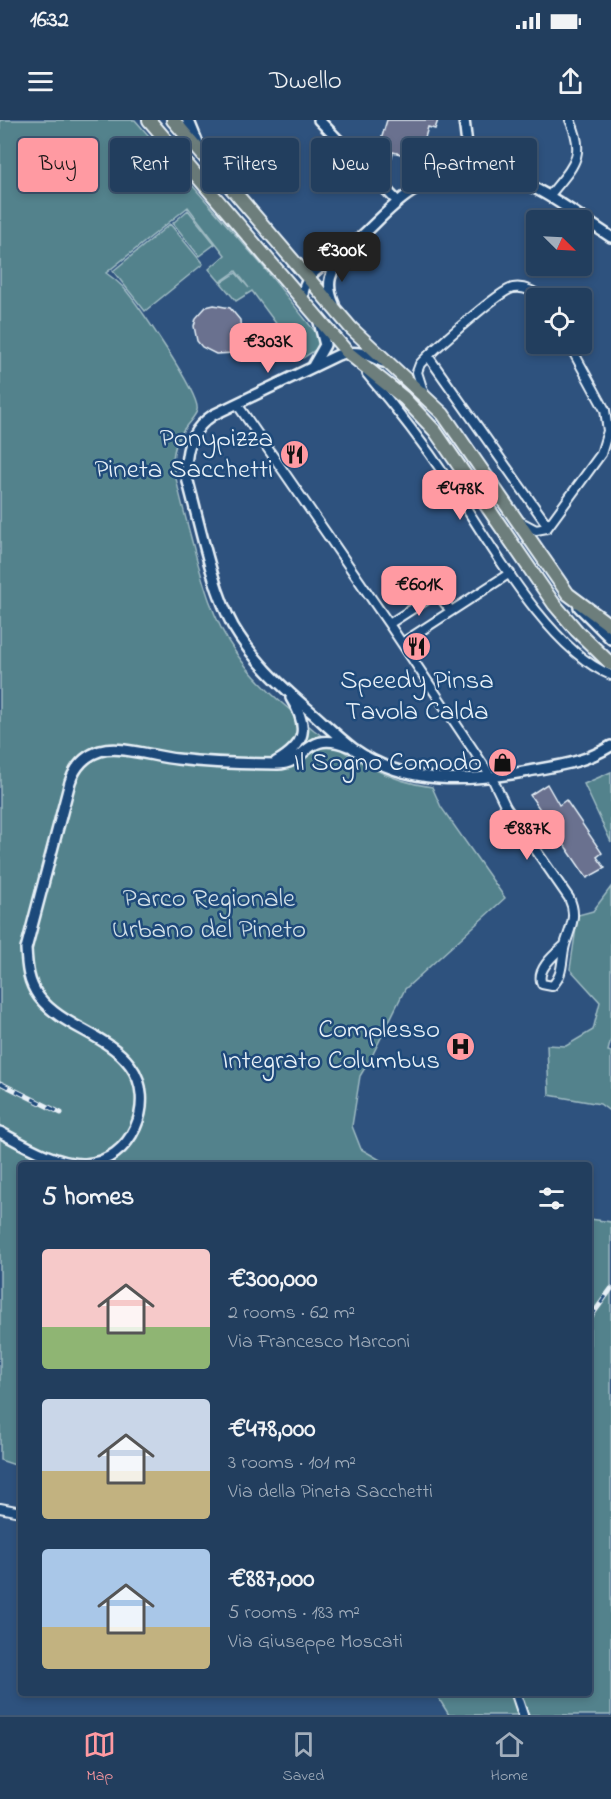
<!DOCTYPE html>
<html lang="en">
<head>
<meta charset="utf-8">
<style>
  :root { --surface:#223e5e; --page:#2e4967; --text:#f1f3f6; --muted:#a2aebc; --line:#3f5773; --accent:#ff9aa2 }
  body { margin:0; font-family:"Indie Flower",sans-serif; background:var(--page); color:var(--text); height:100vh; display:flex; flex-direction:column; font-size:22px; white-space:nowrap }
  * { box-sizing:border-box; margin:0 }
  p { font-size:20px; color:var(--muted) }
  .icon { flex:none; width:33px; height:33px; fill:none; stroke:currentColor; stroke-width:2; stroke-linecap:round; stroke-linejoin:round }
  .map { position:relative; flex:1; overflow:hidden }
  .sheet { position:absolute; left:18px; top:1042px; width:574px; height:534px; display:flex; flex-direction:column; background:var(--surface); border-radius:6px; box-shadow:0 3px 9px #0003,0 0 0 2px var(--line) }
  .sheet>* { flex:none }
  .banner { position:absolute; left:18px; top:18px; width:576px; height:54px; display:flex; gap:12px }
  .needle { width:39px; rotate:114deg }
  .buttons { position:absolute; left:526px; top:90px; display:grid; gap:12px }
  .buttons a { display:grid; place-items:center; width:66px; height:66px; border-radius:6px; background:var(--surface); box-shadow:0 3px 9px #0003,0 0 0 2px var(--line); font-size:30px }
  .price { position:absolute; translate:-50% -51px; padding:0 14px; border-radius:12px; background:var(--accent); color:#111; font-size:20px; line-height:39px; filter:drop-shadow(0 2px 3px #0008) }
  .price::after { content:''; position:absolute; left:50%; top:36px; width:18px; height:14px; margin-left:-9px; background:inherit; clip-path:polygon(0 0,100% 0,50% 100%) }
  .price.selected { background:#222; color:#fff }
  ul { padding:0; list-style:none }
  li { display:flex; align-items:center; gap:18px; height:150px; padding:0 24px }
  li span { display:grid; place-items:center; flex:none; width:168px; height:120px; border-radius:6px; color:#555 }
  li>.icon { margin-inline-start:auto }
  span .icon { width:72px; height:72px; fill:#fffc; stroke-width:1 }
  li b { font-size:26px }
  h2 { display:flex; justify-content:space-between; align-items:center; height:72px; padding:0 24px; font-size:26px }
  .pill { padding:0 21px; border-radius:6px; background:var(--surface); box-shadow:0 3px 9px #0003,0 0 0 2px var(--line); font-size:21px; line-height:54px }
  .pill.selected { background:var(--accent); color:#111 }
  .status { display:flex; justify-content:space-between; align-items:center; height:42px; padding:0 30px; background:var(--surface); direction:ltr }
  .status svg { height:16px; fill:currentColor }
  header { display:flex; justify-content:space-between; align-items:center; height:78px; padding:0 24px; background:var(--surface); font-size:27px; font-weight:600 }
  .menu { display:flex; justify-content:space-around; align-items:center; height:84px; border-top:2px solid var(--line); background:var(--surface); font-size:16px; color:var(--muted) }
  .menu a { display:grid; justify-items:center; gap:3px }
  .menu .selected { color:var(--accent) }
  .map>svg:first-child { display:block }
  .green { fill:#53828c; stroke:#9ebac2; stroke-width:1.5 }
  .building { fill:#6a718f; stroke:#e8f1f8; stroke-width:1.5 }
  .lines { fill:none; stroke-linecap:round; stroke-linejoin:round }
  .minor-casing { stroke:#e8f1f8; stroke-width:12 }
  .tertiary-casing { stroke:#e8f1f8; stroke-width:14 }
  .secondary-casing { stroke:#e8f1f8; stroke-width:15 }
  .primary-casing { stroke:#e8f1f8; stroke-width:16 }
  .minor { stroke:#1f4a7a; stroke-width:8 }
  .tertiary { stroke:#1f4a7a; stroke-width:9 }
  .secondary { stroke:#1f4a7a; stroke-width:10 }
  .primary { stroke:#6d7e7c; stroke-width:12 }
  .rail-casing { stroke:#e8f1f8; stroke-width:5 }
  .rail { stroke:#1f4a7a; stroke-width:3; stroke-dasharray:9; stroke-linecap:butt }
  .labels { text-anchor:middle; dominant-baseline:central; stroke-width:5; stroke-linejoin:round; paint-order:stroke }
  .poi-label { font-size:27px; fill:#e8f1f8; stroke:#1f4a7a; text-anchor:end }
  .park-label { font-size:27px; fill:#d2e0e8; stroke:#1f4a7a }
</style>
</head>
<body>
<div class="status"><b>16:32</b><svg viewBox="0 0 49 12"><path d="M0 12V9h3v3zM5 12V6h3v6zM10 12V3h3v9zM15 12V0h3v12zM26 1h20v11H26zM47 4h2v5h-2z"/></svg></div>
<header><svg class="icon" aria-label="menu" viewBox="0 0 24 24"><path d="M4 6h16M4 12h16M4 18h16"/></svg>Dwello<svg class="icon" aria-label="share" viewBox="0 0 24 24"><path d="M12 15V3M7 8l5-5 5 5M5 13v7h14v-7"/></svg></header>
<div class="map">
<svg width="611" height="1595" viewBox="0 0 611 1595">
  <rect width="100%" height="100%" fill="#2e527e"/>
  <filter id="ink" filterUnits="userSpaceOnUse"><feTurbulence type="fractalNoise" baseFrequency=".0167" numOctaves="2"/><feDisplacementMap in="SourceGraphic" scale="12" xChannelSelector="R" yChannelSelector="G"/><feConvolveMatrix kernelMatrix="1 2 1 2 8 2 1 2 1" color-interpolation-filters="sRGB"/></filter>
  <g filter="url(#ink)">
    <path class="green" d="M0 0H135L261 144 317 214 319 221 317 229 303 238 292 233 285 225 289 221 252 171 236 181 221 163 236 153 249 168 236 151 220 162 209 149 225 135 188 87 106 153C112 157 118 162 123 167 136 182 201 275 197 290 196 295 191 300 187 305 178 316 173 329 173 343 177 367 184 391 190 414 201 455 211 498 236 533 257 564 286 587 314 610 350 638 386 661 432 667L441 687 505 778 405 869 371 938 360 956 352 1006 361 1029 389 1045 21 1046V1347L0 1340Z
      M188 90 215 124 199 136 173 103Z
      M170 104 203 144 145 191 113 151Z
      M611 652V722L584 664Z
      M611 767V919L608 931 611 932V992L600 984 549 975 547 925 566 926 593 910 600 882 570 849 578 795 593 791Z
      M590 1099 611 1102V1595H449L436 1574H590Z"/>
    <path class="building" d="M387 0H438L435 9 428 7 419 39 393 32 392 37 377 33Z
      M214 185 230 188 240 200 241 216 234 233 216 234 202 227 197 221 194 206 196 198 206 187Z
      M547 664 559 685 566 680 602 733 597 737 605 748 587 758 530 675Z"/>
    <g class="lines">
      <defs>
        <path id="minor" d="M550 75C572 47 587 37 570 0
          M428 236 548 406
          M367 254C396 288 423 323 448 360 486 416 547 530 611 555
          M424 274 417 252 420 244C432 231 500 170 513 168 525 166 534 172 543 178
          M237 284 389 504 492 658 506 687 569 778C578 796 570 808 565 825 561 839 564 855 552 866L542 864C535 850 555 834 565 825
          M521 402 536 410 547 408 601 334 608 311 605 290 569 224
          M389 504 437 473 451 491
          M402 523 510 453
          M0 1388 21 1392
          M516 1574 523 1595"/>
        <path id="tertiary" d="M319 0 398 82
          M464 0 470 50
          M303 180C301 152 330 142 348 128 370 111 387 88 410 73 488 20 546 75 611 117
          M334 184C325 163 330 152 344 134
          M383 242C367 234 355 229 338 235L213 295C190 310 184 332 187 358 199 401 212 468 233 506 253 540 279 564 309 590 324 603 338 617 354 629 406 666 469 662 529 651 561 645 583 643 611 626
          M313 246 325 225 319 202
          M579 487 611 519
          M276 642C307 624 309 607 291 578
          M0 1012C24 1025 57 1045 85 1044 131 1042 158 982 130 945 107 914 62 907 39 877 28 862 27 847 26 829L70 662C75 647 84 636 100 631 121 625 155 637 177 639 211 643 244 644 278 644 307 644 305 609 348 626"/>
        <path id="secondary" d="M188 0 199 27"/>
        <path id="primary" d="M149 0 347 232 404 278 435 311 554 484 577 511 611 544
          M173 0 351 208 443 294 568 474 611 506"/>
      </defs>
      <use href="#minor" class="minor-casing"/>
      <use href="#tertiary" class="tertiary-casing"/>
      <use href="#secondary" class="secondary-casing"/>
      <use href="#primary" class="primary-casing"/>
      <use href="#minor" class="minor"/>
      <use href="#tertiary" class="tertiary"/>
      <use href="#secondary" class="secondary"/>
      <use href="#primary" class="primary"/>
      <defs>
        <path id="rail" d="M0 963 61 993
          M590 1198 611 1169"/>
      </defs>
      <use href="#rail" class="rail-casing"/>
      <use href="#rail" class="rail"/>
    </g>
  </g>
  <defs>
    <symbol id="restaurant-disc" viewBox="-11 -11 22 22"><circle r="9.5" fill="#ff9aa2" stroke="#1f4a7a"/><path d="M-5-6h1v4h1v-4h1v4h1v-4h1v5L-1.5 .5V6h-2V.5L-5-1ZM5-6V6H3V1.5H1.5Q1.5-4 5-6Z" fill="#111"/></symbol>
    <symbol id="shop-disc" viewBox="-11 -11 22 22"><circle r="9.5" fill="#ff9aa2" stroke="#1f4a7a"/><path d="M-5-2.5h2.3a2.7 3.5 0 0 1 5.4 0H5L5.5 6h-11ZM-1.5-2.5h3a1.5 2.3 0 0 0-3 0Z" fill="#111"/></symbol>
    <symbol id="hospital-disc" viewBox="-11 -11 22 22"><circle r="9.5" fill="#ff9aa2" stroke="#1f4a7a"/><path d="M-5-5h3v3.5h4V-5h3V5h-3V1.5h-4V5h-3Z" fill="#111"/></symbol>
  </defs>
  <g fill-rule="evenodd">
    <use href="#restaurant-disc" x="278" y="318" width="33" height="33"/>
    <use href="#restaurant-disc" x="400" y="510" width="33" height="33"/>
    <use href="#shop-disc" x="486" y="626" width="33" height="33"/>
    <use href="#hospital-disc" x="444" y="910" width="33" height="33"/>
  </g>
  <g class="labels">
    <g class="poi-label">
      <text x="273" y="319">Ponypizza<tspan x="273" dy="31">Pineta Sacchetti</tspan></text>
      <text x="417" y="561" text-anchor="middle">Speedy Pinsa<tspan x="417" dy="31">Tavola Calda</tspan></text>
      <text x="482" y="643">Il Sogno Comodo</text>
      <text x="440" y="910">Complesso<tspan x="440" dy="31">Integrato Columbus</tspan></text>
    </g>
    <g class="park-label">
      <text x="209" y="779">Parco Regionale<tspan x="209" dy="31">Urbano del Pineto</tspan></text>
    </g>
  </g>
</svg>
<div class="buttons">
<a><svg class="needle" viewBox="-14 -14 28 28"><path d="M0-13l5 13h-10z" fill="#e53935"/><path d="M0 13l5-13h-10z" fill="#a2aebc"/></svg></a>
<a><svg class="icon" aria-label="locate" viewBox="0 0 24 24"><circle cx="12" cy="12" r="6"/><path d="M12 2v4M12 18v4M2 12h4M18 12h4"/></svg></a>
</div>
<b class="price selected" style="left:342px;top:163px">€300K</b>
<b class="price" style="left:268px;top:254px">€303K</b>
<b class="price" style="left:460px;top:401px">€478K</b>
<b class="price" style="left:419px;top:497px">€601K</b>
<b class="price" style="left:527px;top:741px">€887K</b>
<div class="banner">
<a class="pill selected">Buy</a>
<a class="pill">Rent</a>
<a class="pill">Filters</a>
<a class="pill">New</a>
<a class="pill">Apartment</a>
</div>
<section class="sheet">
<h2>5 homes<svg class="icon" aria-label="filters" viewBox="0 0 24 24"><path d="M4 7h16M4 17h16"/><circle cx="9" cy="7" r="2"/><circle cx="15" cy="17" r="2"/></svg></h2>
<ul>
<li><span style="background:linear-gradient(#f6c9c9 65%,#8fb573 0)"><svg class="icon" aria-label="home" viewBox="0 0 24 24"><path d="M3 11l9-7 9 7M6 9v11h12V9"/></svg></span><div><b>€300,000</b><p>2 rooms · 62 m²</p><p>Via Francesco Marconi</p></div></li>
<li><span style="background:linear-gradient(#c9d6e8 60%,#c2b280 0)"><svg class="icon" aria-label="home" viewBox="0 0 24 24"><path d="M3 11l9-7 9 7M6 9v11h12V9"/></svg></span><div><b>€478,000</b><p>3 rooms · 101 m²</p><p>Via della Pineta Sacchetti</p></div></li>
<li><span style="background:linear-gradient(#a9c7e8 65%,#c2b280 0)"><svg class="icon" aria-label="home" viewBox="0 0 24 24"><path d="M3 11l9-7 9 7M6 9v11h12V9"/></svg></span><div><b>€887,000</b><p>5 rooms · 183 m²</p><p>Via Giuseppe Moscati</p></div></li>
</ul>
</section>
</div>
<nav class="menu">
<a class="selected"><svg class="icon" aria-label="map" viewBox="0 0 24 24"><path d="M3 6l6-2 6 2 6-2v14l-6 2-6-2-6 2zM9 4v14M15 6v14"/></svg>Map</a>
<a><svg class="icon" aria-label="saved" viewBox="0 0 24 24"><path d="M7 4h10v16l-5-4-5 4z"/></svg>Saved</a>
<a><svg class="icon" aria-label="home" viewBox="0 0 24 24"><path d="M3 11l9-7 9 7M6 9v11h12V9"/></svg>Home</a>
</nav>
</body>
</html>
